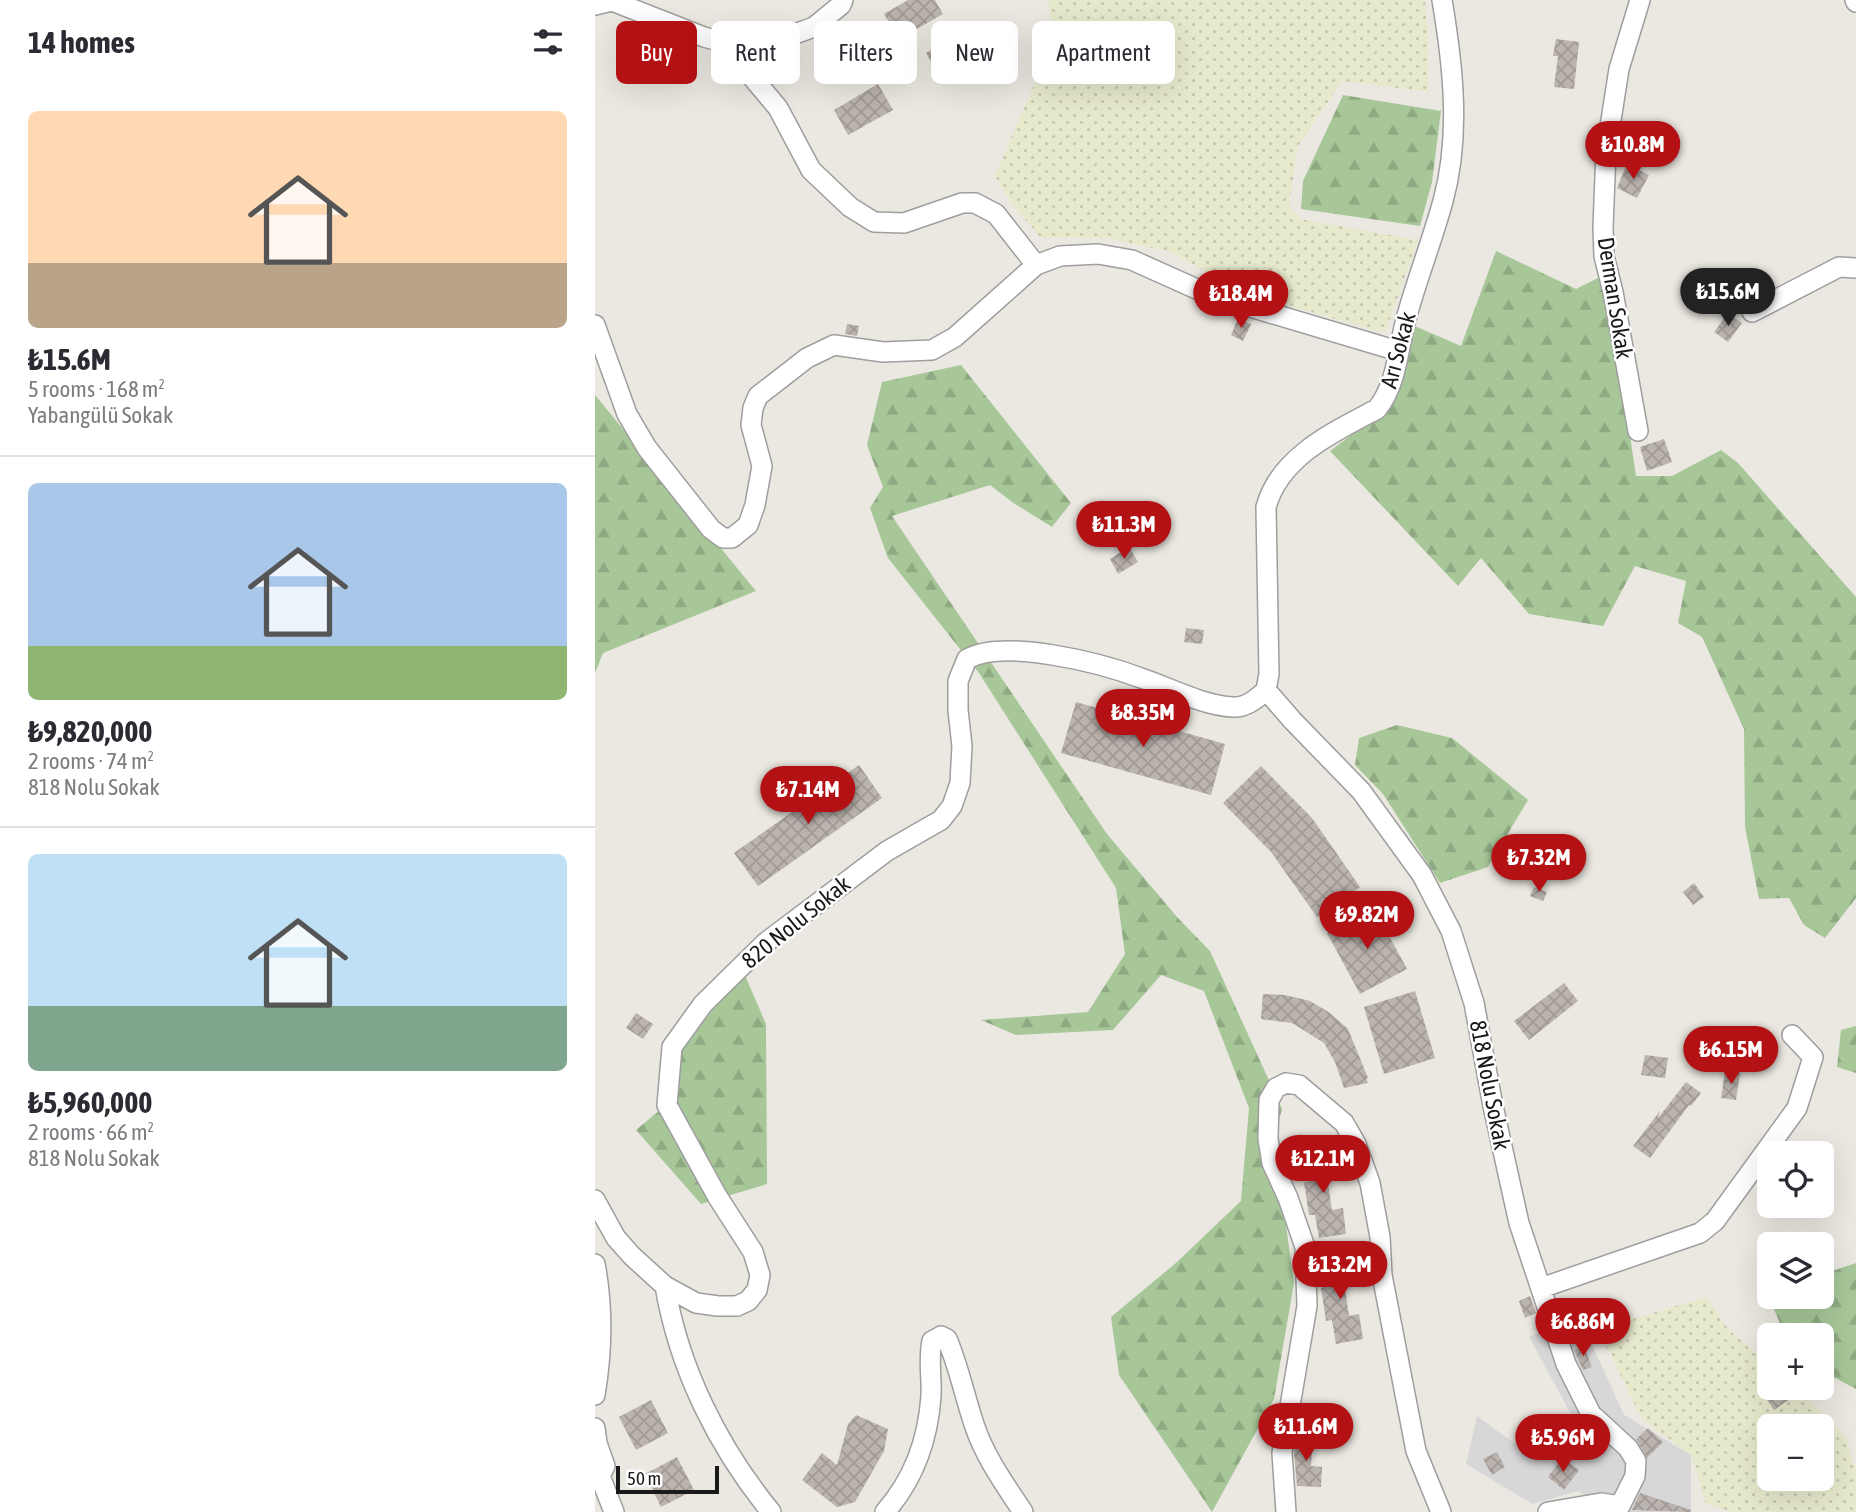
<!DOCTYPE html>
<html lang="en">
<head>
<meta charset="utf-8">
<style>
  :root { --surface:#fff; --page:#f2f2f3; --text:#2b2b33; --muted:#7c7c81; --line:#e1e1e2; --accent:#b41114 }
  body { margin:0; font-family:"Asap Condensed",sans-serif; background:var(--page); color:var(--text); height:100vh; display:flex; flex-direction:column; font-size:26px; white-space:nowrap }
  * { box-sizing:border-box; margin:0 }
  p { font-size:23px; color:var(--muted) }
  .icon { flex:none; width:38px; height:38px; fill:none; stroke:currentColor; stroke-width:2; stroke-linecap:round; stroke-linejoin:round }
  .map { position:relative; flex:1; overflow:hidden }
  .sheet { display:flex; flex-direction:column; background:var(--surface); width:595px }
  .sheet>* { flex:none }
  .guide { position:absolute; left:21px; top:21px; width:665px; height:63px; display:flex; gap:14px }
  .fabs { position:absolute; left:1162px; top:1141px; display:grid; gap:14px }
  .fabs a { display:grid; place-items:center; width:77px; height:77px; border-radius:10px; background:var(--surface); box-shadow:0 7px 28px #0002; font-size:35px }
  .scale { position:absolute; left:21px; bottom:18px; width:103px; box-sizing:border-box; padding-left:7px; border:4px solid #1a1a1a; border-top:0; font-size:19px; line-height:24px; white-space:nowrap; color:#1a1a1a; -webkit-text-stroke:5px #fff; paint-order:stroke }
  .price { position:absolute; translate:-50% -60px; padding:0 16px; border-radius:24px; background:var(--accent); color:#fff; font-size:23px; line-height:46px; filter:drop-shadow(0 2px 4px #0008) }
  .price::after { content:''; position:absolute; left:50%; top:42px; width:21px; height:16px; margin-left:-10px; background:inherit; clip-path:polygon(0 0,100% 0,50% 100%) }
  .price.on { background:#222; color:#fff }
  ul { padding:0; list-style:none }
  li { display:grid; align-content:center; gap:14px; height:371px; padding:0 28px }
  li+li { border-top:2px solid var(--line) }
  li span { display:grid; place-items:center; height:217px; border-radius:10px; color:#555 }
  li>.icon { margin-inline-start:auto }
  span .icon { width:126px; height:126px; fill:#fffc; stroke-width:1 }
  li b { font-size:30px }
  h2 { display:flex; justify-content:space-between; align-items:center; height:84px; padding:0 28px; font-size:30px }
  .pill { padding:0 24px; border-radius:10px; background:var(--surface); box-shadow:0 7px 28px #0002; font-size:24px; line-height:63px }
  .pill.on { background:var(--accent); color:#fff }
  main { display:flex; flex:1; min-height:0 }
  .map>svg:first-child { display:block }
  .residential { fill:#d8d7d7 }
  .farmland { fill:url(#farmland-dots); fill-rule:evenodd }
  .forest { fill:url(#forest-firs) }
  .building { fill:url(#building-cross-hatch) }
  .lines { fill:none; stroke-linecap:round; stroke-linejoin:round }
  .minor-casing { stroke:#9e9e9e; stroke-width:22 }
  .minor { stroke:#fff; stroke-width:19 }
  .labels { text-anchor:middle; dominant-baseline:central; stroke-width:5; stroke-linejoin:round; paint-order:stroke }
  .street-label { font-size:23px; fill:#1a1a1a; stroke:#fff }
</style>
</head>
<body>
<main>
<section class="sheet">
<h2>14 homes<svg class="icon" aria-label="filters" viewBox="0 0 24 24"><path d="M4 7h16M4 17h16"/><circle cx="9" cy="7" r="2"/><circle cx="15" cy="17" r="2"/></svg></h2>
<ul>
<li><span style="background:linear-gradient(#ffd9b3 70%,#b9a48a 0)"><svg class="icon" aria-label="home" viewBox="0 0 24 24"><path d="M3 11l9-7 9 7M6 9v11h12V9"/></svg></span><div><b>₺15.6M</b><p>5 rooms · 168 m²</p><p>Yabangülü Sokak</p></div></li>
<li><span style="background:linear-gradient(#a9c7e8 75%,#8fb573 0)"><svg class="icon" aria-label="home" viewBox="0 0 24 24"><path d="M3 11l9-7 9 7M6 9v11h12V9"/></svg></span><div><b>₺9,820,000</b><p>2 rooms · 74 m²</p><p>818 Nolu Sokak</p></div></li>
<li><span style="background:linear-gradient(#bfe0f5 70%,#7fa58c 0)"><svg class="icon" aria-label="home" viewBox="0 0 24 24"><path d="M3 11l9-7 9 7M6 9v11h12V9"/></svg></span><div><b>₺5,960,000</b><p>2 rooms · 66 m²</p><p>818 Nolu Sokak</p></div></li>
</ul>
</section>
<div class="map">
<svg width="1261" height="1512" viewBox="0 0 1261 1512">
  <defs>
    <pattern id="farmland-dots" width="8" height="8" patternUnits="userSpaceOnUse" patternTransform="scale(1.75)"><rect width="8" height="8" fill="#e7e9cd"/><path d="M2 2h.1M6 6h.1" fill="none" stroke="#c6c7af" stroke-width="1.8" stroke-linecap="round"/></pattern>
    <pattern id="forest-firs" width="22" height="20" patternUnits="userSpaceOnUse" patternTransform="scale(1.75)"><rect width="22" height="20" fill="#a7c799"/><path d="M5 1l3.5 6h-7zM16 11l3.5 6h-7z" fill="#8faa83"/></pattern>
    <pattern id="building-cross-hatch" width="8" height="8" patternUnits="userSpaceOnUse" patternTransform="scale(1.75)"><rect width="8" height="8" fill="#bbb3ae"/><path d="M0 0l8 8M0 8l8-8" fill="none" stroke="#a09995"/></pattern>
  </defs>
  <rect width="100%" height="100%" fill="#ebe8e1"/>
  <path class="residential" d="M984 1316 1029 1415 1096 1455V1512H1003L1006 1506 983 1491 937 1504 871 1464 882 1416 927 1449 982 1425 934 1337Z"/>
  <path class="farmland" d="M453 0H830L833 35 834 92 747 81 703 146 694 205 705 219 823 240 790 333 653 294 575 252 513 238 445 237 416 203 400 176 442 78 457 24Z
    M1112 1297 1133 1329 1174 1363V1388H1202L1250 1435 1261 1470V1512H1137L1111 1504 1096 1455 1047 1419 1003 1329ZM1174 1426H1227V1479H1174Z"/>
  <path class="forest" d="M748 95 846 111 837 182 825 226 706 209 708 181Z
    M901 251 981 289 1007 276 1021 341 1041 476H1077L1126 450 1143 463 1261 597V898L1230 938 1209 925 1194 898 1164 899 1150 827 1149 729 1107 637 1083 623 1091 581 1040 566 1008 626 934 614 886 558 863 586 735 451 788 411 815 324 866 346Z
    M366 365 476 503 457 527 417 502 395 485 297 516 512 834 582 917 615 951 687 1109 679 1139 699 1283 679 1399 617 1512 524 1375 516 1317 582 1262 646 1201 654 1108 609 991 566 975 518 1030 421 1035 386 1020 493 1012 530 954 521 888 384 673 293 558 275 508 288 487 272 445 287 382Z
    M0 395 161 591 8 653 0 673Z
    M802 725 857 738 933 800 893 867 845 883 788 794 760 765 764 738Z
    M149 973 171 1024 172 1184 106 1204 41 1130 78 1099 83 1051Z
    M1261 1026V1073L1242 1067 1246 1030Z
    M1261 1263V1389L1227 1371V1335H1190L1178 1307 1195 1297H1227V1277L1237 1271Z"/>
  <path class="building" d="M313 0H340L348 14 304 39 289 14Z
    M269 26 284 51 239 77 225 51Z
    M375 27 390 53 345 78 331 53Z
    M961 39 984 42 979 89 959 87 963 56H958Z
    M283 84 298 110 253 135 239 110Z
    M1032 164 1054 175 1042 198 1022 188Z
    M1133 313 1147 323 1133 342 1119 332Z
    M643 319 656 324 648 341 636 335Z
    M252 324 264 326 262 336 250 334Z
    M1069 439 1077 462 1052 471 1045 447Z
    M534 547 543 562 523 574 515 559Z
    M591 628 609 630 607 644 589 642Z
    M481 702 630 744 616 795 466 753Z
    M264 765 287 798 163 886 139 853Z
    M666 766 717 818 765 887 722 917 676 852 628 803Z
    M1099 883 1109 897 1098 905 1088 892Z
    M939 887 952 892 948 901 935 896Z
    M779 908 812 969 765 994 732 933Z
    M969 983 983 1001 934 1040 919 1021Z
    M820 991 840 1058 789 1074 769 1007Z
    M668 994 690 995 715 1001 735 1013 753 1029 773 1078 771 1079 773 1083 749 1088 740 1062 729 1043 697 1023 666 1019Z
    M41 1013 58 1024 48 1039 31 1028Z
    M1050 1055 1073 1058 1070 1078 1046 1075Z
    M1130 1071 1145 1073 1141 1100 1126 1098Z
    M1091 1082 1106 1093 1096 1106 1094 1105 1055 1158 1038 1146 1065 1111 1063 1118Z
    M738 1152 742 1175 732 1177 737 1210 748 1208 751 1234 724 1238 720 1215H714L709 1182H713L709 1156Z
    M755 1258 759 1281 749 1283 754 1316 764 1314 768 1339 741 1344 737 1320 731 1321 726 1288 730 1287 726 1262Z
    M935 1296 941 1313 930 1318 924 1301Z
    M989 1347 997 1367 988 1370 979 1350Z
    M1173 1388H1187L1195 1399 1179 1410 1167 1392Z
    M56 1400 73 1433 41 1450 24 1417Z
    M261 1415 293 1429 289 1451 260 1502 242 1507 207 1480 227 1453 242 1465 253 1424Z
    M1053 1428 1068 1442 1052 1458 1041 1439Z
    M703 1435H718L716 1466 727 1467 726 1487 702 1486 699 1454Z
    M902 1452 910 1467 897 1475 888 1459Z
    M82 1457 99 1490 66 1507 50 1474Z
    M967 1458 984 1470 969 1490 953 1477Z
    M1045 1493 1096 1510V1512L1037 1510Z"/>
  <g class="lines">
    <defs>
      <path id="minor" d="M1260 0 1261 2
        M0 5 17 1 109 37 156 50 219 27 246 5 248 0
        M137 45 157 77 183 108 216 170 255 207 279 222 309 223 367 203H380L401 214 441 265
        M1157 312 1244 267 1261 268
        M0 325 32 414 52 448 116 529 128 538H137L153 525 160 505 167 466 156 425 158 408 163 396 212 358 239 345 288 352 337 350 360 337 441 265 465 256 503 254 537 260 615 295 803 351
        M1043 431 1018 292 1009 256 1008 227 1011 152 1024 69 1045 0
        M671 690 698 721 766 791 827 875 856 931 879 1003 898 1106 924 1223 971 1364 996 1414 1033 1448 1041 1461 1040 1476 1022 1512
        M671 690 674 674 671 507C685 456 739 432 782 409 802 384 803 349 811 319 822 279 837 241 848 201 866 136 858 65 847 0
        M0 1200 21 1238 37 1256 70 1286 101 1303 123 1306H142L153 1301 162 1290 165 1275 158 1252 122 1196 72 1105 77 1047 108 1004 170 943 292 851 346 820 357 806 365 783 367 746 363 710V681L372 659C409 638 506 663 546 678 573 687 609 706 638 707 651 708 663 698 671 690
        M0 1264C8 1306 7 1353 0 1395
        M70 1286C84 1369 123 1447 176 1512
        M946 1288 1105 1233 1120 1221 1202 1108 1218 1057 1197 1035
        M0 1428 2 1443 10 1466 5 1476
        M5 1476 19 1512
        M290 1512C319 1479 333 1440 336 1396 337 1378 333 1360 337 1341L346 1336 352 1339C364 1367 370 1398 380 1427 390 1457 411 1486 428 1512
        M691 1512 687 1453 712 1306 710 1247 693 1198 677 1163 673 1139 674 1100 681 1088 691 1083 704 1085 749 1123 761 1144 775 1183 785 1237 787 1275 821 1451 846 1512
        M953 1512 1006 1503 1025 1506"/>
    </defs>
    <use href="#minor" class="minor-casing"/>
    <use href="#minor" class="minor"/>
  </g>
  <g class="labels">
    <g class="street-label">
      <text transform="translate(1020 298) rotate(81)">Derman Sokak</text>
      <text transform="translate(803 350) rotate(-75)">Arı Sokak</text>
      <text transform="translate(201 922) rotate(-39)">820 Nolu Sokak</text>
      <text transform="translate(895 1085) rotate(79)">818 Nolu Sokak</text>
    </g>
  </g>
</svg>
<div class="fabs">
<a><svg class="icon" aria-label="locate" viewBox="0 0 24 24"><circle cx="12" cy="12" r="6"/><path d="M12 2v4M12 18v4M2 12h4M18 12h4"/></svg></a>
<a><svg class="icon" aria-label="layers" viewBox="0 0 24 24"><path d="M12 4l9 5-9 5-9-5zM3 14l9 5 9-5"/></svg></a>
<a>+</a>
<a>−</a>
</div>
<div class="scale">50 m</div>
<b class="price" style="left:1038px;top:181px">₺10.8M</b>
<b class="price on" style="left:1133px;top:328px">₺15.6M</b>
<b class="price" style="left:646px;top:330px">₺18.4M</b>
<b class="price" style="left:529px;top:561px">₺11.3M</b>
<b class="price" style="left:548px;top:749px">₺8.35M</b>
<b class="price" style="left:213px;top:826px">₺7.14M</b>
<b class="price" style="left:944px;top:894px">₺7.32M</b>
<b class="price" style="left:772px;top:951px">₺9.82M</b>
<b class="price" style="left:1136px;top:1086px">₺6.15M</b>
<b class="price" style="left:728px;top:1195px">₺12.1M</b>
<b class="price" style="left:745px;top:1301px">₺13.2M</b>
<b class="price" style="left:988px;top:1358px">₺6.86M</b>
<b class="price" style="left:711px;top:1463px">₺11.6M</b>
<b class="price" style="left:968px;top:1474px">₺5.96M</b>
<div class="guide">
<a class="pill on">Buy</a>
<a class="pill">Rent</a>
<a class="pill">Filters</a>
<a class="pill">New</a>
<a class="pill">Apartment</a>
</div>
</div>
</main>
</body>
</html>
